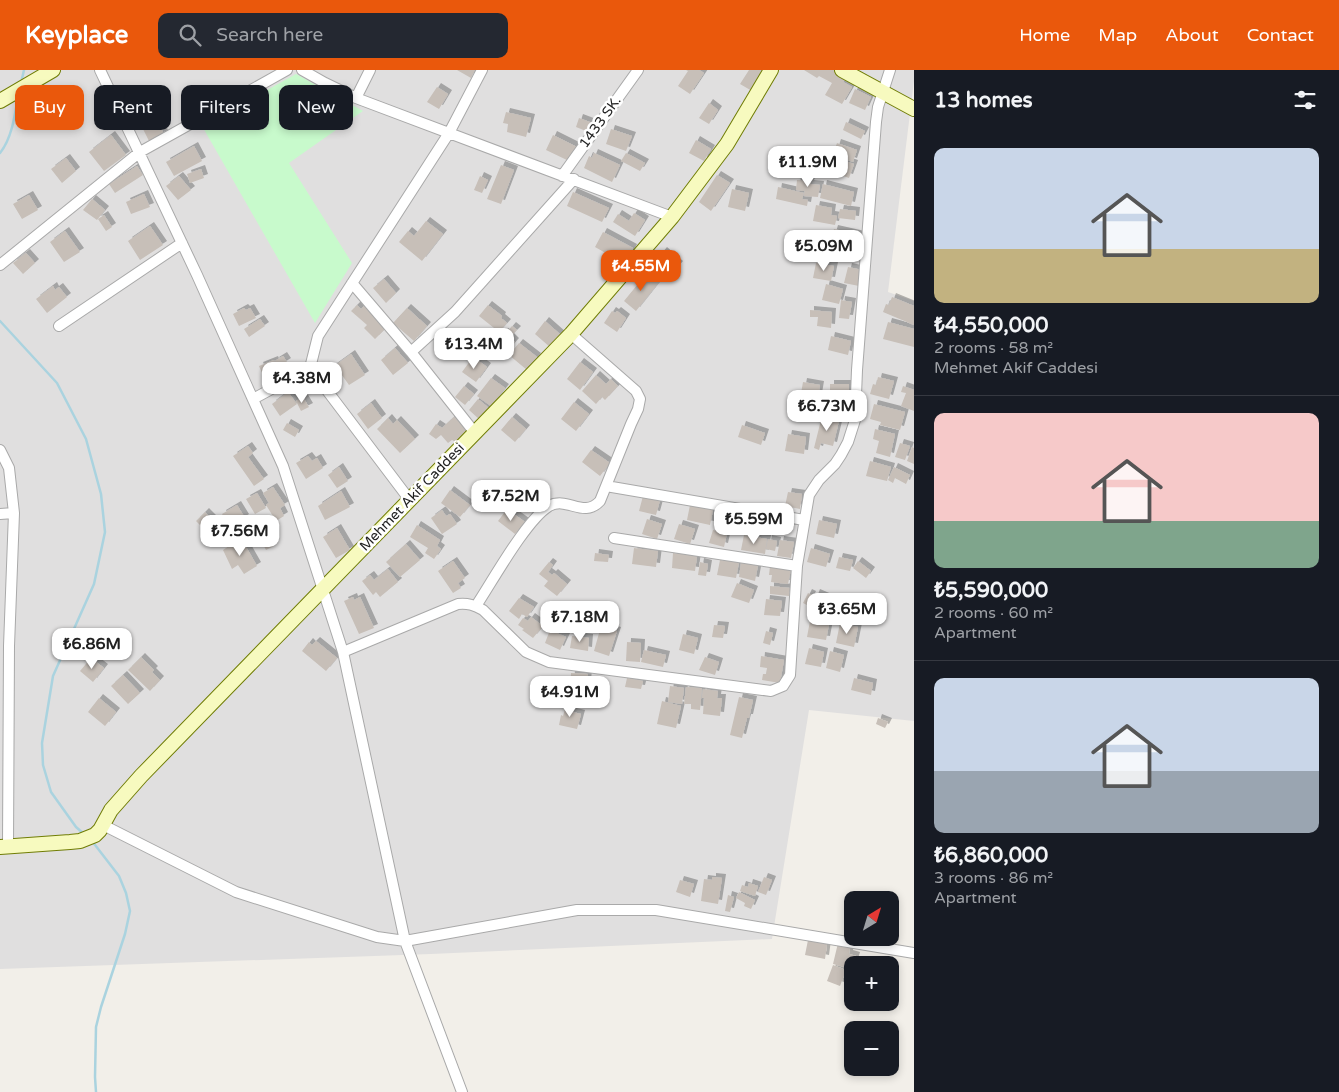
<!DOCTYPE html>
<html lang="en">
<head>
<meta charset="utf-8">
<style>
  :root { --surface:#171b24; --page:#242831; --text:#f1f3f6; --muted:#9ea1a6; --line:#363941; --accent:#ea580c }
  body { margin:0; font-family:"Varela Round",sans-serif; background:var(--page); color:var(--text); height:100vh; display:flex; flex-direction:column; font-size:19px; white-space:nowrap }
  * { box-sizing:border-box; margin:0 }
  p { font-size:16px; color:var(--muted) }
  .icon { flex:none; width:28px; height:28px; fill:none; stroke:currentColor; stroke-width:2; stroke-linecap:round; stroke-linejoin:round }
  .map { position:relative; flex:1; overflow:hidden }
  .sheet { display:flex; flex-direction:column; background:var(--surface); width:425px }
  .sheet>* { flex:none }
  .guide { position:absolute; left:15px; top:15px; width:475px; height:45px; display:flex; gap:10px }
  .needle { width:32px; rotate:38deg }
  .fabs { position:absolute; left:844px; top:821px; display:grid; gap:10px }
  .fabs a { display:grid; place-items:center; width:55px; height:55px; border-radius:10px; background:var(--surface); box-shadow:0 2px 8px #0003; font-size:25px }
  .price { position:absolute; translate:-50% -42px; padding:0 11px; border-radius:10px; background:#fff; color:#222; font-size:16px; line-height:32px; filter:drop-shadow(0 1px 2px #0008) }
  .price::after { content:''; position:absolute; left:50%; top:30px; width:15px; height:11px; margin-left:-8px; background:inherit; clip-path:polygon(0 0,100% 0,50% 100%) }
  .price.on { background:var(--accent); color:#fff }
  ul { padding:0; list-style:none }
  li { display:grid; align-content:center; gap:10px; height:265px; padding:0 20px }
  li+li { border-top:1px solid var(--line) }
  li span { display:grid; place-items:center; height:155px; border-radius:10px; color:#555 }
  li>.icon { margin-inline-start:auto }
  span .icon { width:90px; height:90px; fill:#fffc; stroke-width:1 }
  li b { font-size:21px }
  h2 { display:flex; justify-content:space-between; align-items:center; height:60px; padding:0 20px; font-size:21px }
  .pill { padding:0 18px; border-radius:10px; background:var(--surface); box-shadow:0 2px 8px #0003; font-size:18px; line-height:45px }
  .pill.on { background:var(--accent); color:#fff }
  header { display:flex; align-items:center; gap:30px; box-sizing:border-box; height:70px; padding:0 25px; background:var(--accent); color:#fff }
  header strong { font-size:24px }
  nav { display:flex; gap:28px; margin-inline-start:auto; font-size:18px }
  .search { width:350px; height:45px; background:var(--page); display:flex; align-items:center; gap:12px; box-sizing:border-box; padding:0 18px; border-radius:10px; color:var(--muted); font-size:19px }
  main { display:flex; flex:1; min-height:0 }
  .map>svg:first-child { display:block }
  .residential { fill:#e0dfdf }
  .park { fill:#c8facc }
  .lines { fill:none; stroke-linecap:round; stroke-linejoin:round }
  .stream { stroke:#aad3df; stroke-width:2.5 }
  .building { fill:#c7bfb8; filter:url(#shadow) }
  .street-casing { stroke:#a9a9a9; stroke-width:12 }
  .secondary-casing { stroke:#707d05; stroke-width:16 }
  .street { stroke:#fff; stroke-width:10 }
  .secondary { stroke:#f7fabf; stroke-width:14 }
  .labels { text-anchor:middle; dominant-baseline:central; stroke-width:5; stroke-linejoin:round; paint-order:stroke }
  .street-label { font-size:14px; fill:#222; stroke:#fff }
</style>
</head>
<body>
<header>
<strong>Keyplace</strong>
<div class="search"><svg class="icon" aria-label="search" viewBox="0 0 24 24"><circle cx="10" cy="10" r="6"/><path d="M15 15l6 6"/></svg>Search here</div>
<nav><a>Home</a><a>Map</a><a>About</a><a>Contact</a></nav>
</header>
<main>
<div class="map">
<svg width="914" height="1022" viewBox="0 0 914 1022">
  <defs>
    <filter id="shadow"><feDropShadow dx="4" dy="-4" stdDeviation="0" flood-color="#0004"/></filter>
  </defs>
  <rect width="100%" height="100%" fill="#f2efe9"/>
  <path class="residential" d="M0 0H914V11L888 222 914 231V651L809 640 772 869 431 884 0 899Z"/>
  <path class="park" d="M296 4 363 41 289 93 352 193 315 253 202 56Z"/>
  <g class="lines">
    <path class="stream" d="M21 13 24 0
      M0 83C12 68 15 45 18 26
      M0 251 57 313 86 369 101 424 105 462 94 514 53 606 42 673 43 695 51 722 76 757 84 764
      M92 771 119 806 126 823 130 841 125 864 101 937 96 957 95 1007 96 1022"/>
  </g>
  <path class="building" d="M457 0H475L471 8Z
    M686 0H699L704 3 690 24 678 16 688 1Z
    M749 0H760L764 3 752 21 740 14Z
    M804 0H833L837 3 836 5 845 9 843 12 852 17 842 34 825 25 832 13 819 6 817 8Z
    M437 17 448 24 439 39 427 32Z
    M855 19 871 27 865 40 849 33Z
    M147 25 156 40 140 50 131 35Z
    M709 33 718 40 709 54 699 48Z
    M506 42 531 48 526 67 507 62 508 54 503 53Z
    M156 47 164 64 149 71 141 55Z
    M579 48 595 54 591 63 576 57Z
    M846 52 865 61 861 69 843 60Z
    M611 59 632 66 626 81 606 74Z
    M111 65 126 85 104 101 89 82Z
    M553 65 577 77 569 91 546 80Z
    M696 70 711 79 704 91 689 83Z
    M837 73 857 80 853 92 833 85Z
    M194 76 202 91 174 106 166 92Z
    M812 82 828 88 825 96 809 90Z
    M594 83 620 95 612 112 584 98 589 86 592 88Z
    M626 83 645 93 640 101 621 91Z
    M66 88 76 101 62 113 51 99Z
    M837 88 854 94 849 108 832 102Z
    M501 95 514 100 501 134 487 129Z
    M137 96 143 105 115 123 109 114Z
    M201 99 204 108 190 113 187 104Z
    M717 105 730 113 711 141 699 132Z
    M179 106 191 120 178 130 166 116Z
    M480 106 488 110 482 123 474 120Z
    M797 110 811 111 810 114 820 115 818 127 804 126 805 118 804 121 796 120Z
    M823 114 854 122 851 136 820 128Z
    M778 117 804 123 802 129 808 130 807 136 776 129Z
    M732 119 749 123 745 141 728 137Z
    M573 122 609 138 602 152 567 136Z
    M144 124 150 137 131 144 126 132Z
    M29 125 38 140 22 149 13 134Z
    M92 129 105 140 97 150 83 140Z
    M816 135 832 138 831 145 837 146 835 155 813 151Z
    M840 139 856 141 855 150 838 148Z
    M634 143 645 150 635 166 613 152 618 144 629 151Z
    M104 145 112 157 106 161 98 149Z
    M426 151 443 164 422 191 399 172 408 161 414 166Z
    M150 156 163 175 140 190 128 171Z
    M834 159 865 166 862 180 838 174 839 168 832 166Z
    M65 161 80 182 64 192 50 172Z
    M603 162 633 178 625 194 595 177Z
    M663 181 679 195 670 205 654 192Z
    M26 183 35 193 23 204 13 193Z
    M816 193 834 196 831 211 813 208Z
    M848 197 862 200 859 216 844 213Z
    M647 203 659 212 636 241 624 231Z
    M384 209 396 223 386 233 373 218Z
    M826 214 843 219 839 234 822 230Z
    M53 216 55 220 59 217 67 227 47 243 36 229Z
    M892 227 914 236V255L883 242 886 234 889 235Z
    M841 230 852 232 849 249 839 248Z
    M366 234 387 257 375 269 364 258 367 255 351 241 357 235 361 239Z
    M488 235 502 246 501 248 507 253 499 262 479 246Z
    M244 238 246 240 250 238 256 248 239 256 233 244Z
    M407 238 427 256 414 271 393 253Z
    M810 240 832 242 831 258 817 256 818 247H810Z
    M612 241 615 243 617 241 626 248 617 262 604 253Z
    M260 249 265 256 249 267 244 259Z
    M545 251 562 266 551 278 535 264Z
    M888 252 914 259V277L883 269Z
    M512 256 517 260 510 267 515 272 508 280 497 270 504 262 506 263Z
    M831 266 851 271 848 285 828 280Z
    M519 273 537 287 527 300 509 285Z
    M395 278 408 293 393 305 381 290Z
    M351 284 365 305 349 315 339 301 337 302 333 297Z
    M283 286 287 292 279 297 275 291Z
    M473 287 487 297 476 312 462 302Z
    M274 290 280 303 265 310 259 296Z
    M580 292 593 302 580 320 567 309Z
    M596 305 606 314 611 309 618 316 605 330 602 327 596 334 582 321Z
    M878 307 894 311 889 329 870 324 873 314 876 315Z
    M491 308 505 318 491 336 477 326Z
    M803 312 820 315 817 333 800 329Z
    M830 314H849V335H834L835 323H830Z
    M464 316 474 324 465 335 455 327Z
    M903 316 914 320V341L901 336 906 323 901 322Z
    M288 322 297 334 280 346 272 334Z
    M303 327 309 337 301 341 296 331Z
    M478 329 490 339 480 350 469 340Z
    M574 332 589 344 576 361 561 349Z
    M371 333 382 348 368 359 357 344Z
    M874 334 905 342 900 360 880 355 881 352 870 349Z
    M800 337 813 340 811 350 798 346Z
    M822 346 839 351 833 376 821 373 819 380 814 378Z
    M454 347 468 360 458 373 452 370 448 373 441 365 436 369 429 364 436 354 442 358Z
    M512 347 526 359 515 372 501 360Z
    M388 348 393 354 397 350 415 369 400 383 377 359Z
    M287 353 299 360 295 367 283 360Z
    M742 355 765 363 761 375 738 367Z
    M875 359 895 364 890 387 876 383 879 371 873 369Z
    M788 364 806 367 804 384 785 381Z
    M900 373 910 376 905 390 895 387Z
    M248 376 253 383 248 387 264 409 254 416 233 386Z
    M912 377 914 378V394L907 391Z
    M591 380 610 393 600 406 582 392Z
    M308 386 312 391 317 388 323 398 306 409 296 393Z
    M870 391 891 397 887 411 866 406Z
    M339 397 348 411 337 418 328 405Z
    M894 397 910 405 906 414 895 408 893 413 888 410Z
    M273 417 285 435 280 438 284 446 276 451 266 435 269 433 263 423Z
    M450 420 470 435 460 447 441 433Z
    M341 421 350 437 325 450 318 436Z
    M788 422 802 424 800 439 785 436Z
    M257 423 266 438 255 444 246 429Z
    M643 426 660 430 656 445 639 441Z
    M237 435 245 448 230 457 222 444Z
    M690 435 713 440 710 455 687 450Z
    M507 439 525 452 515 464 498 451Z
    M442 440 446 446 450 444 457 454 442 464 431 448Z
    M205 442 220 457 211 466 196 451Z
    M734 443 746 445 744 459 731 457Z
    M647 449 662 454 657 469 642 464Z
    M819 450 837 454 834 468 816 464Z
    M679 454 695 459 690 474 674 469Z
    M262 455 274 476 266 480 255 459Z
    M417 455 440 470 437 476 441 479 434 489 425 483 428 478 410 467Z
    M337 458 350 480 336 488 323 467Z
    M713 460 727 463 724 477 709 473Z
    M744 465 767 469 765 484 741 480Z
    M241 468 257 496 244 504 238 495 232 499 223 480Z
    M768 469 777 471 775 481 766 479Z
    M780 470 794 472 791 488 777 486Z
    M406 474 420 490 400 507 386 492Z
    M634 478 658 481 656 497 632 494Z
    M811 478 830 484 826 497 807 492Z
    M595 483 609 485 608 492 594 491Z
    M673 483 697 486 695 501 672 498Z
    M839 487 853 490 850 501 836 498Z
    M720 490 739 492 736 508 717 505Z
    M453 491 465 508 458 513 461 518 453 523 438 501Z
    M858 491 871 501 866 508 853 498Z
    M549 492 553 495 548 502 552 505 554 503 567 514 557 526 544 516 548 511 539 504Z
    M700 492 708 494 706 506 698 505Z
    M741 493 758 495 755 511 739 507Z
    M770 496 791 499 788 514 771 512 772 505H769Z
    M388 499 398 512 380 527 376 522 373 525 362 511 370 505 374 510Z
    M737 513 754 520 749 533 731 527Z
    M770 516 790 518 789 526 770 524Z
    M808 523 812 525 810 529 813 531 816 523 830 529 823 543 803 533Z
    M353 527 354 530 360 527 374 558 359 564 344 531Z
    M519 528 534 537 527 547 522 544 519 549 509 541Z
    M766 529 782 531 780 546 764 545Z
    M531 547 543 556 533 568 522 560 524 559 518 555 523 548 528 551Z
    M810 551 829 554 826 570 807 567Z
    M840 553 858 557 854 577 836 573Z
    M714 555 725 556 723 568 712 567Z
    M601 556 617 561 609 586 594 581Z
    M550 560 566 567 560 580 545 573Z
    M766 561 773 563 770 575 763 573Z
    M683 564 698 568 694 584 679 580Z
    M572 566 589 568 588 581 570 578Z
    M316 571 337 588 326 601 302 581 309 572 312 575Z
    M627 572 641 573 640 592 626 591Z
    M809 578 824 582 821 597 805 594Z
    M644 580 666 585 663 597 641 592Z
    M830 581 844 585 840 602 826 598Z
    M761 586 784 590 780 613 762 610 763 604H766L767 598 760 597Z
    M141 587 154 600 152 602 160 610 150 621 128 600Z
    M705 587 719 592 715 605 699 600Z
    M91 588 104 598 93 612 80 601Z
    M571 603 588 604 586 623 570 622Z
    M123 605 140 623 128 634 111 616Z
    M627 608 643 611 641 619 625 617Z
    M854 608 873 613 871 625 851 620Z
    M670 616 684 618 682 634 668 632Z
    M686 617 702 618 700 640 691 639V634H684Z
    M703 619 718 621 717 628H722L720 646 703 644 704 628H702Z
    M739 627 753 630 749 648H747L742 668 730 665Z
    M99 628 116 642 105 656 88 642Z
    M662 631 681 636 676 658 657 654Z
    M566 636 574 638 573 642 581 644 577 659 559 655 561 645 563 646Z
    M878 648 888 652 885 658 876 654Z
    M712 807 722 808 718 834 701 831 704 809 712 810Z
    M764 807 772 810 766 825 758 822Z
    M680 810 694 814 690 827 676 822Z
    M749 813 758 816 755 826 740 821 742 815 748 817Z
    M739 822 755 830 751 839 744 836 745 833 736 828Z
    M728 825 734 827 730 842 725 841Z
    M808 870 827 874 825 889 805 885Z
    M838 873 850 877 849 884 856 886 852 899 833 894Z
    M833 895 846 900 840 916 827 911Z"/>
  <g class="lines">
    <defs>
      <path id="street" d="M100 0 197 205 283 396 343 582 405 871 462 1022
        M302 0 325 13 356 28 672 147
        M356 28 370 0
        M562 106 638 0
        M0 195 140 82 287 0
        M352 213 411 282 475 363
        M59 256 182 173
        M411 282 455 242 574 109
        M310 298 318 266 449 63 482 0
        M253 329 310 298 409 429
        M0 380 9 398 14 443 9 576 8 776
        M606 416 804 450
        M0 444 14 443
        M614 468 797 496
        M476 536C492 512 526 450 549 436 568 426 583 449 600 431L631 354 638 339 640 329 636 321 571 264
        M343 582 458 534C468 533 474 535 483 540L526 582 549 592 771 621 783 616 790 605 797 496 809 425 819 410 835 394 841 385 848 372 855 350 857 300 876 52 878 37 890 0
        M103 755 236 822 377 867 405 871 577 840H656L914 883"/>
      <path id="secondary" d="M842 0 914 39
        M0 31 53 0
        M0 777 70 772 80 771 95 765 100 760 111 740 141 706 571 264 672 147 727 74 771 0"/>
    </defs>
    <use href="#street" class="street-casing"/>
    <use href="#secondary" class="secondary-casing"/>
    <use href="#street" class="street"/>
    <use href="#secondary" class="secondary"/>
  </g>
  <g class="labels">
    <g class="street-label">
      <text transform="translate(600 52) rotate(-54)">1433 SK.</text>
      <text transform="translate(412 427) rotate(-46)">Mehmet Akif Caddesi</text>
    </g>
  </g>
</svg>
<div class="fabs">
<a><svg class="needle" viewBox="-14 -14 28 28"><path d="M0-13l5 13h-10z" fill="#e53935"/><path d="M0 13l5-13h-10z" fill="#9ea1a6"/></svg></a>
<a>+</a>
<a>−</a>
</div>
<b class="price" style="left:808px;top:118px">₺11.9M</b>
<b class="price" style="left:824px;top:202px">₺5.09M</b>
<b class="price on" style="left:641px;top:222px">₺4.55M</b>
<b class="price" style="left:474px;top:300px">₺13.4M</b>
<b class="price" style="left:302px;top:334px">₺4.38M</b>
<b class="price" style="left:827px;top:362px">₺6.73M</b>
<b class="price" style="left:511px;top:452px">₺7.52M</b>
<b class="price" style="left:754px;top:475px">₺5.59M</b>
<b class="price" style="left:240px;top:487px">₺7.56M</b>
<b class="price" style="left:847px;top:565px">₺3.65M</b>
<b class="price" style="left:580px;top:573px">₺7.18M</b>
<b class="price" style="left:92px;top:600px">₺6.86M</b>
<b class="price" style="left:570px;top:648px">₺4.91M</b>
<div class="guide">
<a class="pill on">Buy</a>
<a class="pill">Rent</a>
<a class="pill">Filters</a>
<a class="pill">New</a>
</div>
</div>
<section class="sheet">
<h2>13 homes<svg class="icon" aria-label="filters" viewBox="0 0 24 24"><path d="M4 7h16M4 17h16"/><circle cx="9" cy="7" r="2"/><circle cx="15" cy="17" r="2"/></svg></h2>
<ul>
<li><span style="background:linear-gradient(#c9d6e8 65%,#c2b280 0)"><svg class="icon" aria-label="home" viewBox="0 0 24 24"><path d="M3 11l9-7 9 7M6 9v11h12V9"/></svg></span><div><b>₺4,550,000</b><p>2 rooms · 58 m²</p><p>Mehmet Akif Caddesi</p></div></li>
<li><span style="background:linear-gradient(#f6c9c9 70%,#7fa58c 0)"><svg class="icon" aria-label="home" viewBox="0 0 24 24"><path d="M3 11l9-7 9 7M6 9v11h12V9"/></svg></span><div><b>₺5,590,000</b><p>2 rooms · 60 m²</p><p>Apartment</p></div></li>
<li><span style="background:linear-gradient(#c9d6e8 60%,#9aa5b1 0)"><svg class="icon" aria-label="home" viewBox="0 0 24 24"><path d="M3 11l9-7 9 7M6 9v11h12V9"/></svg></span><div><b>₺6,860,000</b><p>3 rooms · 86 m²</p><p>Apartment</p></div></li>
</ul>
</section>
</main>
</body>
</html>
